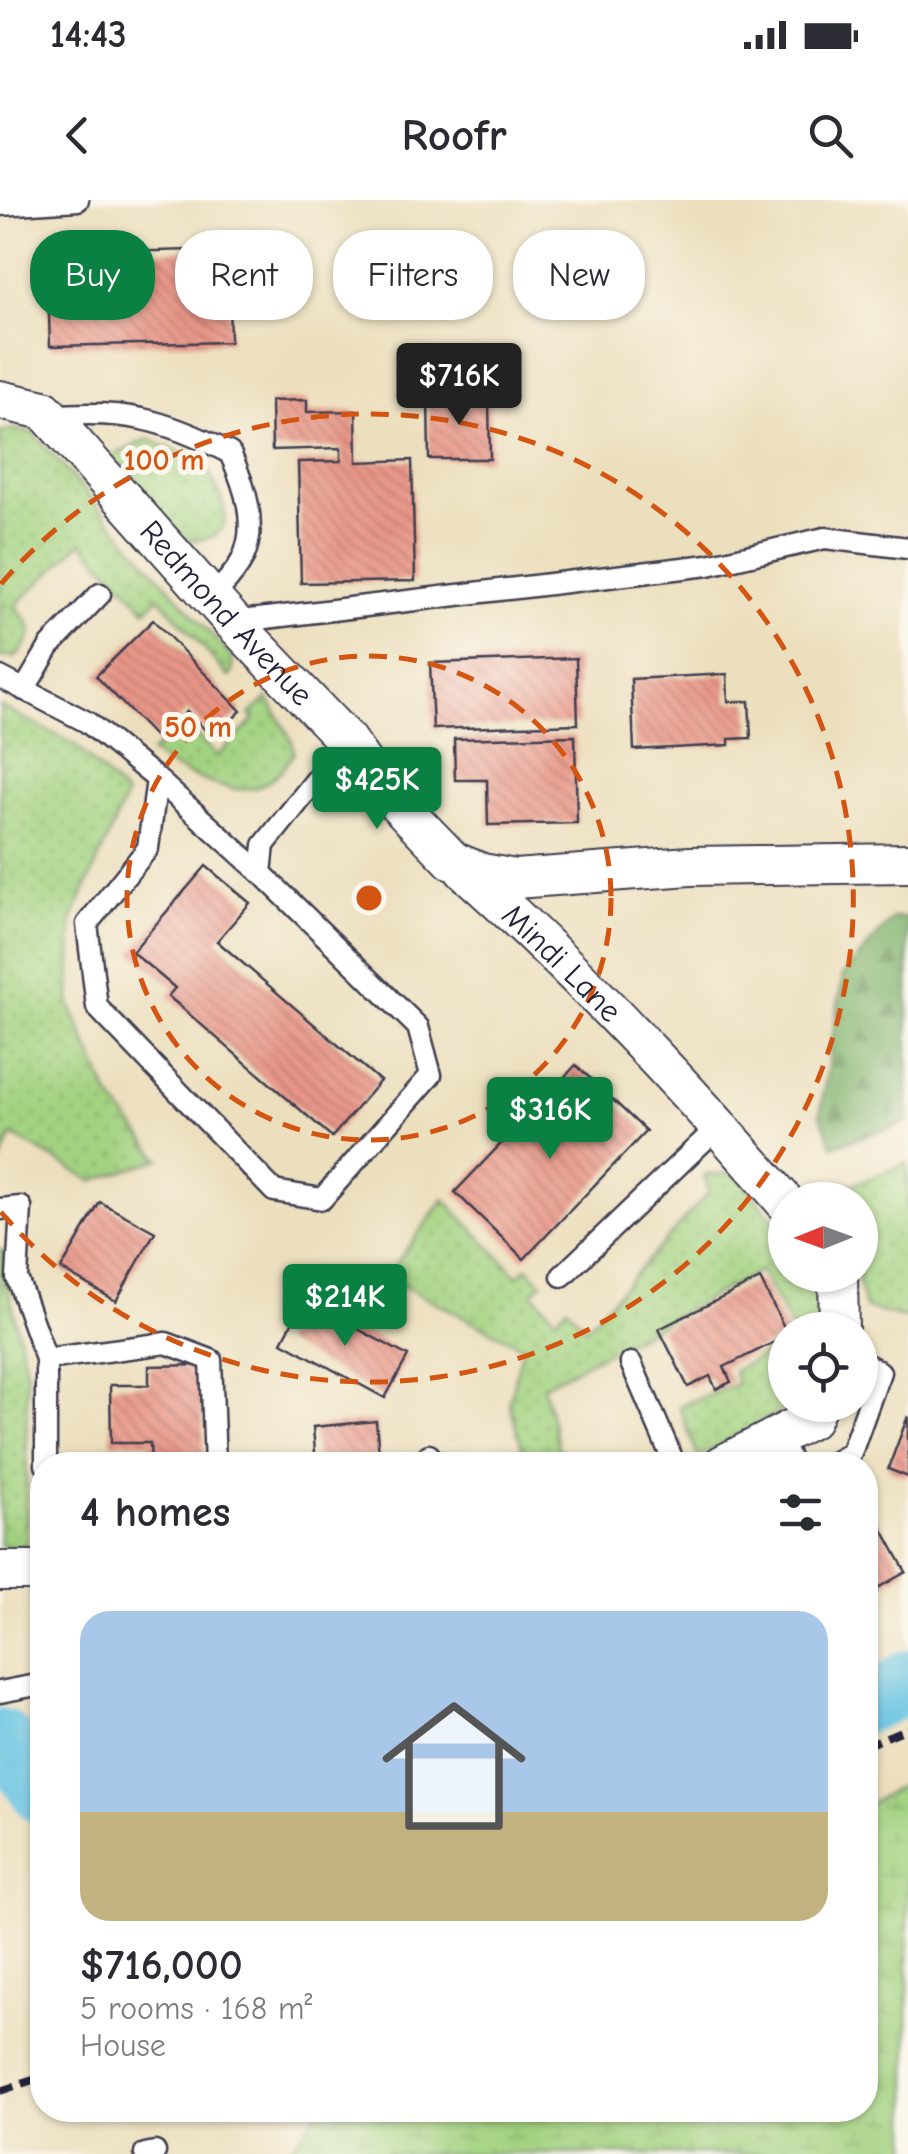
<!DOCTYPE html>
<html lang="en">
<head>
<meta charset="utf-8">
<style>
  :root { --surface:#fff; --page:#f2f2f3; --text:#2b2b33; --muted:#7c7c81; --accent:#0b8043 }
  body { margin:0; font-family:"Comic Neue",sans-serif; background:var(--page); color:var(--text); height:100vh; display:flex; flex-direction:column; font-size:38px; white-space:nowrap }
  * { box-sizing:border-box; margin:0 }
  p { font-size:32px; color:var(--muted) }
  .icon { flex:none; width:55px; height:55px; fill:none; stroke:currentColor; stroke-width:2; stroke-linecap:round; stroke-linejoin:round }
  .map { position:relative; flex:1; overflow:hidden }
  .sheet { position:absolute; left:30px; top:1252px; width:848px; height:670px; display:flex; flex-direction:column; background:var(--surface); border-radius:40px; box-shadow:0 2px 8px #0004 }
  .sheet>* { flex:none }
  .banner { position:absolute; left:30px; top:30px; width:850px; height:90px; display:flex; gap:20px }
  .needle { width:65px; rotate:269deg }
  .buttons { position:absolute; left:768px; top:982px; display:grid; gap:20px }
  .buttons a { display:grid; place-items:center; width:110px; height:110px; border-radius:50%; background:var(--surface); box-shadow:0 2px 8px #0004; font-size:50px }
  .price { position:absolute; translate:-50% -85px; padding:0 22px; border-radius:10px; background:var(--accent); color:#fff; font-size:32px; line-height:65px; filter:drop-shadow(0 2px 5px #0008) }
  .price::after { content:''; position:absolute; left:50%; top:60px; width:30px; height:22px; margin-left:-15px; background:inherit; clip-path:polygon(0 0,100% 0,50% 100%) }
  .price.current { background:#222; color:#fff }
  ul { padding:0; list-style:none }
  li { display:grid; align-content:center; gap:20px; height:530px; padding:0 50px }
  li span { display:grid; place-items:center; height:310px; border-radius:30px; color:#555 }
  li>.icon { margin-inline-start:auto }
  span .icon { width:180px; height:180px; fill:#fffc; stroke-width:1 }
  li b { font-size:42px }
  h2 { display:flex; justify-content:space-between; align-items:center; height:120px; padding:0 50px; font-size:42px }
  .chip { padding:0 35px; border-radius:40px; background:var(--surface); box-shadow:0 2px 8px #0004; font-size:35px; line-height:90px }
  .chip.current { background:var(--accent); color:#fff }
  .status { display:flex; justify-content:space-between; align-items:center; height:70px; padding:0 50px; background:var(--surface); direction:ltr }
  .status svg { height:28px; fill:currentColor }
  header { display:flex; justify-content:space-between; align-items:center; height:130px; padding:0 50px; background:var(--surface); font-size:45px; font-weight:700 }
  .map>svg:first-child { display:block }
  .grass { fill:url(#grass-dots); stroke:#627a5e; stroke-width:2.5 }
  .forest { fill:url(#forest-firs); stroke:#526b54; stroke-width:2.5 }
  .wetland { fill:url(#wetland-marsh); stroke:#627a5e; stroke-width:2.5 }
  .lines { fill:none; stroke-linecap:round; stroke-linejoin:round }
  .river { stroke:#63c2e2; stroke-width:58 }
  .building { fill:url(#building-back-hatch) }
  .service-casing { stroke:#403e4f; stroke-width:25 }
  .minor-casing { stroke:#403e4f; stroke-width:42 }
  .service { stroke:#fff; stroke-width:20 }
  .minor { stroke:#fff; stroke-width:38 }
  .rail { stroke:#22223b; stroke-width:8; stroke-dasharray:15 8; stroke-linecap:butt }
  .ring { fill:none; stroke:#d45411; stroke-width:5; stroke-dasharray:18 12 }
  .labels { text-anchor:middle; dominant-baseline:central; stroke-width:10; stroke-linejoin:round; paint-order:stroke }
  .street-label { font-size:32px; fill:#22223b; stroke:#fbf7ec }
  .centre { fill:#d45411; stroke:#fbf7ec; stroke-width:5 }
  .ring-label { font-size:30px; text-anchor:middle; font-weight:bold; fill:#d45411; stroke:#fbf7ec; stroke-width:10; stroke-linejoin:round; paint-order:stroke }
</style>
</head>
<body>
<div class="status"><b>14:43</b><svg viewBox="0 0 49 12"><path d="M0 12V9h3v3zM5 12V6h3v6zM10 12V3h3v9zM15 12V0h3v12zM26 1h20v11H26zM47 4h2v5h-2z"/></svg></div>
<header><svg class="icon" aria-label="back" viewBox="0 0 24 24"><path d="M15 5l-7 7 7 7"/></svg>Roofr<svg class="icon" aria-label="search" viewBox="0 0 24 24"><circle cx="10" cy="10" r="6"/><path d="M15 15l6 6"/></svg></header>
<div class="map">
<svg width="908" height="1954" viewBox="0 0 908 1954">
  <defs>
    <pattern id="grass-dots" width="8" height="8" patternUnits="userSpaceOnUse" patternTransform="scale(2.5)"><rect width="8" height="8" fill="#a3d280"/><path d="M2 2h.1M6 6h.1" fill="none" stroke="#8cb470" stroke-width="1.8" stroke-linecap="round"/></pattern>
    <pattern id="forest-firs" width="22" height="20" patternUnits="userSpaceOnUse" patternTransform="scale(2.5)"><rect width="22" height="20" fill="#82b46e"/><path d="M5 1l3.5 6h-7zM16 11l3.5 6h-7z" fill="#6a925c"/></pattern>
    <pattern id="wetland-marsh" width="20" height="14" patternUnits="userSpaceOnUse" patternTransform="scale(2.5)"><rect width="20" height="14" fill="#a3d280"/><path d="M1 5h8M5 5V1M11 12h8M15 12V8" fill="none" stroke="#8cb470"/></pattern>
    <pattern id="building-back-hatch" width="6" height="6" patternUnits="userSpaceOnUse" patternTransform="scale(2.5)"><rect width="6" height="6" fill="#e99687"/><path d="M-1 5l2 2M0 0l6 6M5-1l2 2" fill="none" stroke="#bc7a70"/></pattern>
  </defs>
  <rect width="100%" height="100%" fill="#fbf7ec"/>
  <filter id="ink" filterUnits="userSpaceOnUse"><feTurbulence type="fractalNoise" baseFrequency=".01" numOctaves="2"/><feDisplacementMap in="SourceGraphic" scale="20" xChannelSelector="R" yChannelSelector="G"/><feConvolveMatrix kernelMatrix="1 2 1 2 8 2 1 2 1" color-interpolation-filters="sRGB"/></filter>
  <filter id="wash" filterUnits="userSpaceOnUse"><feTurbulence type="fractalNoise" baseFrequency=".0048" numOctaves="4" result="noise"/><feDisplacementMap in="SourceGraphic" scale="40" xChannelSelector="R" yChannelSelector="G"/><feGaussianBlur stdDeviation="2.25" result="paint"/><feColorMatrix in="noise" values="0 0 0 0 0 0 0 0 0 0 0 0 0 0 0 0 0 1.4 0 .05"/><feComposite in="paint" operator="in"/></filter>
  <g filter="url(#wash)">
    <rect width="100%" height="100%" fill="#ecdfbe"/>
    <path class="grass" d="M14 229 33 233 232 458 233 472 229 477 159 397 146 410 82 342 19 402 16 408C37 428 35 435 16 457H0V233Z
      M147 239C164 246 184 252 199 262 208 268 212 279 217 289 235 326 222 344 181 339L109 258Z
      M268 498 292 541 294 553C265 599 238 595 192 576 176 569 165 565 151 553L184 522 217 556 254 520 250 514Z
      M0 506 74 544 126 596 72 720 70 805 110 897 160 959 93 981 12 935 0 964Z
      M908 963V1119L865 1108 857 1075H860V1000L816 999Z
      M736 973 785 1035V1075H814L821 1130H792L760 1071 543 1186 563 1265H527L509 1202 523 1147 386 1077 444 999 518 1076 527 1067 542 1083 533 1093 556 1118 567 1107 586 1128 709 992 704 975Z
      M0 1049 5 1052 7 1082 27 1174 26 1346H0Z
      M785 1143V1205H793L698 1257 679 1206 737 1184 733 1171Z"/>
    <path class="forest" d="M893 718H908V922L833 946 820 914 843 775Z"/>
    <path class="wetland" d="M908 1582V1954H287L319 1910H865V1606Z"/>
    <g class="lines">
      <path class="river" d="M865 1504 889 1494 908 1479
        M3 1538 42 1595"/>
    </g>
    <g id="blocks">
      <path class="building" d="M228 49 230 142 50 146 47 54Z
        M489 197 490 259H429L428 198Z
        M307 200V212L356 211 357 262 412 260 415 381 301 383 298 262 341 261V248L272 250 271 201Z
        M153 420 241 511 213 538 187 511 158 540 96 476Z
        M576 458 578 524 433 529 430 463Z
        M727 474 728 502 749 501 751 538 729 539V545L634 550 631 479Z
        M575 536 577 623 488 625 487 580H455L454 539Z
        M206 666 250 703 217 741 380 881 332 937 168 796 175 788 132 752Z
        M576 865 646 931 524 1059 455 992Z
        M100 1002 155 1032 116 1101 61 1069Z
        M760 1079 785 1129V1137L724 1167 731 1182 716 1189 710 1176 688 1187 659 1129Z
        M304 1100 408 1156 385 1198 282 1142Z
        M202 1165 204 1265H151L150 1243H111L110 1185H149V1166Z
        M908 1216V1277L888 1269Z
        M376 1221 380 1265H316L313 1227Z
        M876 1317 906 1372 865 1395V1323Z"/>
    </g>
  </g>
  <g filter="url(#ink)">
    <use href="#blocks" fill-opacity="0" stroke="#403e4f" stroke-width="2.5"/>
    <g class="lines">
      <defs>
        <path id="service" d="M0 5 78 0
          M49 216C124 209 163 219 230 253 245 286 259 325 242 360 235 374 222 386 212 398
          M233 422 708 365 825 338 908 348
          M0 477 87 522 157 579 148 648 87 724 97 807 274 991 322 999 431 875 418 827 261 673 264 645 347 541
          M24 490 50 446 100 394
          M157 579 261 673
          M0 1009 21 1007 17 1078 46 1159V1265
          M562 1076 719 926
          M46 1159 166 1143 211 1160 215 1265
          M631 1163 675 1265
          M778 1236 793 1265
          M429 1255 430 1265
          M830 1265 851 1253 880 1172 860 1161
          M0 1492 42 1484V1479
          M145 1954 155 1952"/>
        <g id="minor">
          <path id="s1" d="M0 200 44 210 233 422 347 541 373 578 453 661 482 673 515 679 690 666 908 663"/>
          <path id="s2" d="M464 670C579 772 685 886 785 1002"/>
          <path d="M838 1075 839 1130"/>
          <path d="M722 1265 811 1219 817 1205"/>
          <path d="M0 1371H42"/>
        </g>
      </defs>
      <use href="#service" class="service-casing"/>
      <use href="#minor" class="minor-casing"/>
      <use href="#service" class="service"/>
      <use href="#minor" class="minor"/>
      <path class="rail" d="M865 1546 908 1528
        M0 1891 42 1877"/>
    </g>
  </g>
  <g class="ring">
    <circle cx="369" cy="698" r="242"/>
    <path d="M1 384A484 484 0 1 1 1 1012"/>
  </g>
  <g class="labels">
    <g class="street-label">
      <text stroke="none"><textPath href="#s1" startOffset="318">Redmond Avenue</textPath></text>
      <text stroke="none"><textPath href="#s2" startOffset="135">Mindi Lane</textPath></text>
    </g>
  </g>
  <circle cx="369" cy="698" r="15" class="centre"/>
  <g class="ring-label">
    <text x="164" y="270">100 m</text>
    <text x="198" y="537">50 m</text>
  </g>
</svg>
<div class="buttons">
<a><svg class="needle" viewBox="-14 -14 28 28"><path d="M0-13l5 13h-10z" fill="#e53935"/><path d="M0 13l5-13h-10z" fill="#7c7c81"/></svg></a>
<a><svg class="icon" aria-label="locate" viewBox="0 0 24 24"><circle cx="12" cy="12" r="6"/><path d="M12 2v4M12 18v4M2 12h4M18 12h4"/></svg></a>
</div>
<b class="price current" style="left:459px;top:228px">$716K</b>
<b class="price" style="left:377px;top:632px">$425K</b>
<b class="price" style="left:550px;top:962px">$316K</b>
<b class="price" style="left:345px;top:1149px">$214K</b>
<div class="banner">
<a class="chip current">Buy</a>
<a class="chip">Rent</a>
<a class="chip">Filters</a>
<a class="chip">New</a>
</div>
<section class="sheet">
<h2>4 homes<svg class="icon" aria-label="filters" viewBox="0 0 24 24"><path d="M4 7h16M4 17h16"/><circle cx="9" cy="7" r="2"/><circle cx="15" cy="17" r="2"/></svg></h2>
<ul>
<li><span style="background:linear-gradient(#a9c7e8 65%,#c2b280 0)"><svg class="icon" aria-label="home" viewBox="0 0 24 24"><path d="M3 11l9-7 9 7M6 9v11h12V9"/></svg></span><div><b>$716,000</b><p>5 rooms · 168 m²</p><p>House</p></div></li>
</ul>
</section>
</div>
</body>
</html>
